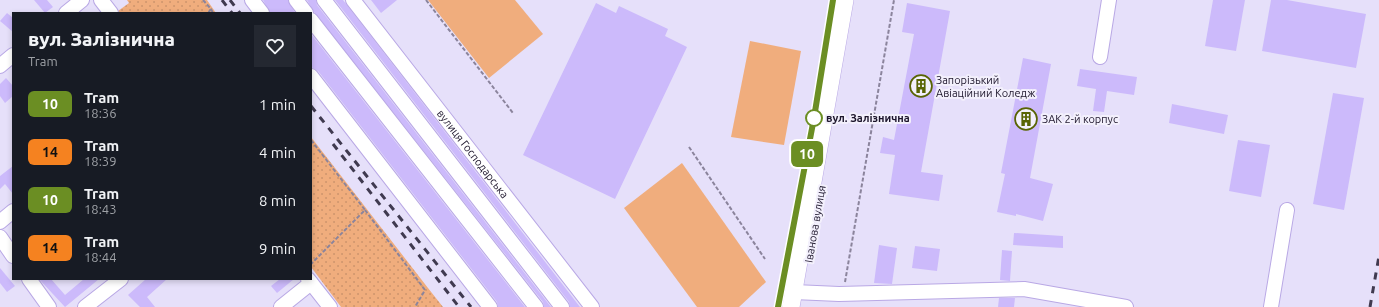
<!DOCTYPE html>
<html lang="en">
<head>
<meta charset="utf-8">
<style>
	body { margin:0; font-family:Ubuntu,sans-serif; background:#242831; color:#f1f3f6; height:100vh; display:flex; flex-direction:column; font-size:15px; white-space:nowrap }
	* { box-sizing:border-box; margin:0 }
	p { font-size:13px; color:#9ea1a6 }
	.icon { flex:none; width:22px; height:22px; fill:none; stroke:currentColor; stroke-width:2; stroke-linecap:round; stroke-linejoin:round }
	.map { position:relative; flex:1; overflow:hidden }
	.drawer { position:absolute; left:12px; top:12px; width:300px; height:268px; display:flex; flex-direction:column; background:#171b24; border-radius:0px; box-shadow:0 2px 6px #0003 }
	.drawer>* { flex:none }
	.badge { padding:0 8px; border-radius:6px; font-size:14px; line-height:26px }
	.map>.badge { position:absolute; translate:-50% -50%; box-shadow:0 0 0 2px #fff }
	.round { display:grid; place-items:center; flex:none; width:42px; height:42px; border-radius:0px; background:#242831 }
	.headline { display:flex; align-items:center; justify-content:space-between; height:68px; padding:0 16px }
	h1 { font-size:19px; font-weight:800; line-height:30px }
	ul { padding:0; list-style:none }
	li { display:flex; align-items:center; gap:12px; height:48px; padding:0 16px }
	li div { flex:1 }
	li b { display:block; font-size:15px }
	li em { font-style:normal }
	li .badge { min-width:44px; font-weight:700; text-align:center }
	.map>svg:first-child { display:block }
</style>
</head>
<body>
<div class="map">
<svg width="1379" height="307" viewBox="0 0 1379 307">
	<defs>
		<pattern id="grass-dots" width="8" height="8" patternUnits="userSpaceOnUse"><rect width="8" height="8" fill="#f0ad7d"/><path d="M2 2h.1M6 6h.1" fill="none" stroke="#cd946c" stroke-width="1.8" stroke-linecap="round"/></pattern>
	</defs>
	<rect width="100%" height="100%" fill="#e6e0fa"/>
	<g fill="url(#grass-dots)">
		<polygon points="127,0 207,0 216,13 120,13 118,11 129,3"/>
		<polygon points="311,137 428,288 443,307 341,307 311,267"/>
	</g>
	<g fill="#f0ad7d">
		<polygon points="428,0 515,0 543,34 489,78"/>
		<polygon points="750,41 801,51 784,145 731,137"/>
		<polygon points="682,163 766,282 739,307 697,307 624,208"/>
	</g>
	<g fill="#ccbafb">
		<polygon points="34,0 47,0 53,7 45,13"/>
		<polygon points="263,0 288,0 295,13 270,13"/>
		<polygon points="307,0 316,0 317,5 551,307 544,307 543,302 314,12"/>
		<polygon points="335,0 343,0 580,307 570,307 569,302"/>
		<polygon points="371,0 397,0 381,13"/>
		<polygon points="1213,0 1245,0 1236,51 1205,46"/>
		<polygon points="1271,0 1287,0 1366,14 1356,68 1262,51"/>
		<polygon points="596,3 616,13 619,6 668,29 665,36 687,47 615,199 523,155"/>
		<polygon points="907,3 950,11 921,172 943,175 939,201 889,194 895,155 880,153 883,137 894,140 914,34 902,32"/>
		<polygon points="7,13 13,18 13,32 0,21"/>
		<polygon points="311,34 525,307 498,307 497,302 318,71 311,67"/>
		<polygon points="1023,58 1051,64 1030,178 1053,184 1043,221 1016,214 1016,216 997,212 1005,174 1001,173"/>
		<polygon points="1080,69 1137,77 1134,95 1107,91 1104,112 1093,111 1096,89 1077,86"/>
		<polygon points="6,78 13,86 13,96 5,103 0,96 0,84"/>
		<polygon points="1333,93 1364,98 1344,210 1313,204"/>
		<polygon points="1172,104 1228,115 1224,134 1169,123"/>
		<polygon points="1238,140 1270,145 1261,197 1229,191"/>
		<polygon points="13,166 13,194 5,184 0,189 0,176"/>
		<polygon points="1014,233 1063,236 1063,248 1013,245"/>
		<polygon points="879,245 897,248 892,284 874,283"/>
		<polygon points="915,246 940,249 937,271 912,268"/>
		<polygon points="1002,250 1012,251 1010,281 1000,280"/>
		<polygon points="0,268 15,286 7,292 0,283"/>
		<polygon points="39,279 51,279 65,295 84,279 99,279 65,307"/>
		<polygon points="146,279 167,279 147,297 155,307 140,307 128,295"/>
		<polygon points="280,279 294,279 277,293 271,286"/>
		<polygon points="999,298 1015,298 1014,307 998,307"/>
	</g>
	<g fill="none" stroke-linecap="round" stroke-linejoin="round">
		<g stroke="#b9a8e5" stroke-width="16">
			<g id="minor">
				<polyline points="101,0 111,13"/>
				<polyline points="252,0 262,13"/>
				<polyline points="296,0 306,13"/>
				<polyline points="324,0 562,307"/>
				<path id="s1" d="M353,0l239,307"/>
				<polyline points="66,13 82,0"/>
				<polyline points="311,20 536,307"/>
				<polyline points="1100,57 1109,0"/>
				<polyline points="0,66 13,55"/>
				<polyline points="311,76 490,307"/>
				<polyline points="0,222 13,211"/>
				<polyline points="0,237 13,256"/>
				<polyline points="29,279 49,307"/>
				<polyline points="308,279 330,307"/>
				<polyline points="794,292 839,294 1024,289 1126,307"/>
				<polyline points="85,307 121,279"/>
				<polyline points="281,307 311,283"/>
				<polyline points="1271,307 1287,210"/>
			</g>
		</g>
		<g stroke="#b9a8e5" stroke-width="18">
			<polyline id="major" points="791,307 845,0"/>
		</g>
		<g stroke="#8b849c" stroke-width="2" stroke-dasharray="4 2" stroke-linecap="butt">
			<polyline points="203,0 211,9 208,13"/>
			<polyline points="426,0 513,113"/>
			<polyline points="211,9 213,13"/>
			<polyline points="311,140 365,210 311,264"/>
			<polyline points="689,147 765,259"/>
			<polyline points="365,210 425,290 415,307"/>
			<polyline points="845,282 894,0"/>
		</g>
		<use href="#minor" stroke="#fff" stroke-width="14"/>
		<use href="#major" stroke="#fff" stroke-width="17"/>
		<polyline stroke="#403a50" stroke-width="1" points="778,307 814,118 833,0"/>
		<g stroke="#403a50" stroke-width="3" stroke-dasharray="7 7" stroke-linecap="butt">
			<polyline points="222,0 232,13"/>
			<polyline points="230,0 240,13"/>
			<polyline points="311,106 471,307"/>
			<polyline points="333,144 459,307"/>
			<polyline points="1370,307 1379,256"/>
		</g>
	</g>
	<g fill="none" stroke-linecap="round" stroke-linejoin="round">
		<g stroke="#fff" stroke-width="9">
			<polyline id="line" points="778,307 814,118 833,0"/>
		</g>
		<use href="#line" stroke="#6b8e23" stroke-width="6"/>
	</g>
	<defs>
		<g id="building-ring" transform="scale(1.15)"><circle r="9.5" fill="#f3f0fc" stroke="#596404" stroke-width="1.5"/><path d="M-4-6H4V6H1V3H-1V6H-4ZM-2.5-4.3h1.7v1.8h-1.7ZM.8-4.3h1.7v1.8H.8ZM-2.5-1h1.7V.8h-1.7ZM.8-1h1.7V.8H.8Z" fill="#596404"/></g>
	</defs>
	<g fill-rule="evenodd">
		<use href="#building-ring" x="921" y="86"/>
		<use href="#building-ring" x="1026" y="119"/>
	</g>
	<circle fill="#fff" stroke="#6b8e23" stroke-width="2" cx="814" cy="118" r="8"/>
	<g text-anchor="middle" stroke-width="4" stroke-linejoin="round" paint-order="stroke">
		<g font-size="11" fill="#1c152b" stroke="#f3f0fc" text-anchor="start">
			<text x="936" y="84">Запорізький<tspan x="936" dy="13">Авіаційний Коледж</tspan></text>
			<text x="1042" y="123">ЗАК 2-й корпус</text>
		</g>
		<g font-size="11" font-weight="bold" fill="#1c152b" stroke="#f3f0fc" text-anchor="start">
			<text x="826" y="122">вул. Залізнична</text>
		</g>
		<g font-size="11" fill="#1c152b" stroke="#f3f0fc">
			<text dy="4" stroke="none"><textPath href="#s1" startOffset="195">вулиця Господарська</textPath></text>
			<text transform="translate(815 224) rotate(-80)" y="4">Іванова вулиця</text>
		</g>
	</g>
</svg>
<b class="badge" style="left:807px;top:154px;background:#6b8e23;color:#fff">10</b>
<section class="drawer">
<div class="headline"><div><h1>вул. Залізнична</h1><p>Tram</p></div><a class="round"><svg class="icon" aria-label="heart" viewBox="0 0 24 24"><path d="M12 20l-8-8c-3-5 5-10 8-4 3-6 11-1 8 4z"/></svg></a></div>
<ul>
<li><span class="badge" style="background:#6b8e23;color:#fff">10</span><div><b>Tram</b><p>18:36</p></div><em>1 min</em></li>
<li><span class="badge" style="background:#f58220;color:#111">14</span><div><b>Tram</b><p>18:39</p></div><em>4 min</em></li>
<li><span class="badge" style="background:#6b8e23;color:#fff">10</span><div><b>Tram</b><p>18:43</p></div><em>8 min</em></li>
<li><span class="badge" style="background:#f58220;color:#111">14</span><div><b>Tram</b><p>18:44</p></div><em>9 min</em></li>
</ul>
</section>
</div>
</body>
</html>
